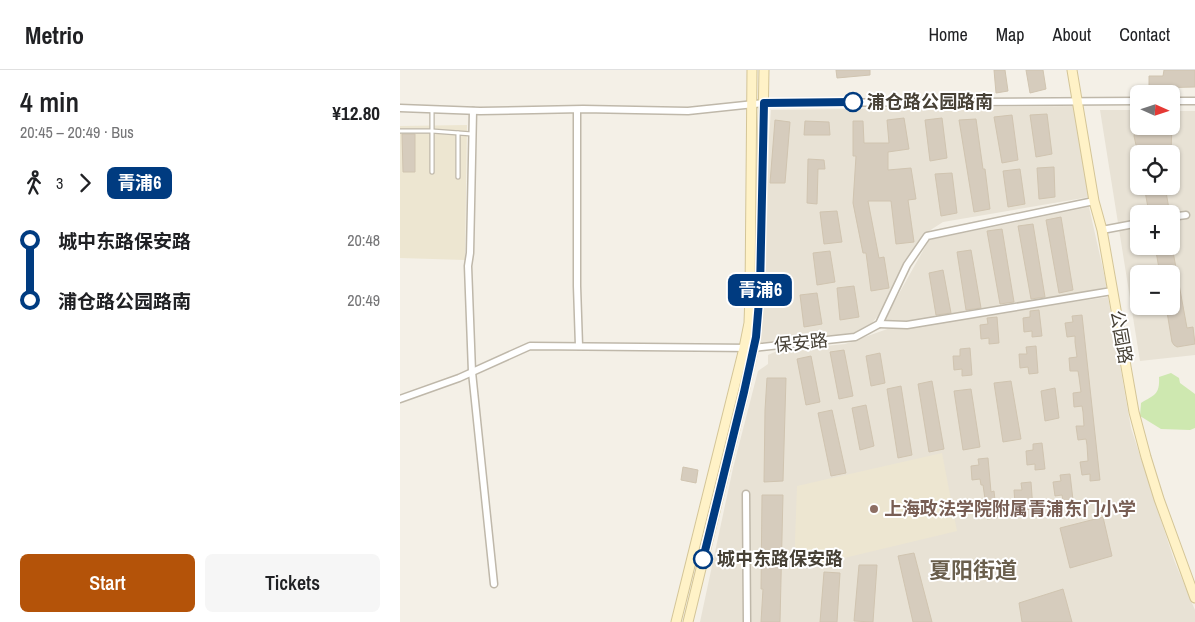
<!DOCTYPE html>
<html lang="en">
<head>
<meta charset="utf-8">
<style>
	body { margin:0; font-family:"Archivo Narrow","Noto Sans SC",sans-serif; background:#f6f6f6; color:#202124; height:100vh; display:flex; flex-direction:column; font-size:19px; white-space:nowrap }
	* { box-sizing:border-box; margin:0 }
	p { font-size:16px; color:#757577 }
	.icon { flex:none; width:28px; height:28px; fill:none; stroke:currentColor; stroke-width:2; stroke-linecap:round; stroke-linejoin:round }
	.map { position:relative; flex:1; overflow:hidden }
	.details { display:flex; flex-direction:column; background:#fff; width:400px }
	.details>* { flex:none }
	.badge { padding:0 10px; border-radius:8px; font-size:18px; line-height:32px }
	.needle { width:32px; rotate:93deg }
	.controls { position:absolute; left:730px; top:15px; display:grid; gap:10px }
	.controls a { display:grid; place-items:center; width:50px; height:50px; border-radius:8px; background:#fff; box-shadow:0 1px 4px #0004; font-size:25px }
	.map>.badge { position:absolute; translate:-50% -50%; box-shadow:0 0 0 2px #fff }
	.legs { display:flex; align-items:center; gap:8px; height:55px; padding:0 20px; font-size:16px }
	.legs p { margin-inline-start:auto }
	.summary { display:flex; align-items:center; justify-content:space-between; height:85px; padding:0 20px }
	h1 { font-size:28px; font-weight:600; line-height:38px }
	.primary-button { display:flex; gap:10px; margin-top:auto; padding:10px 20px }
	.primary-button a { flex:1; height:58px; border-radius:8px; background:#b45309; color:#fff; font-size:20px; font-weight:600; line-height:58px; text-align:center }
	.primary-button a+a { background:#f6f6f6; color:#202124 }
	ul { padding:0 20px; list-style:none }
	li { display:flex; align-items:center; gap:18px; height:60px; font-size:19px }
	li i { display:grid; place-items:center; width:8px; height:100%; margin:0 6px; background:currentColor }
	li i::after { content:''; width:12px; height:12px; margin:-6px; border:4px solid; border-radius:50%; background:#fff }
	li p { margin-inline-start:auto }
	li:first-child i { background:linear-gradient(#0000 50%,currentColor 0) }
	li:last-child i { background:linear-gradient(currentColor 50%,#0000 0) }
	header { display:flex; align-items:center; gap:30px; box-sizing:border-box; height:70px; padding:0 25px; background:#fff; border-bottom:1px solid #e0e0e0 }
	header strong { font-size:24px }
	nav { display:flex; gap:28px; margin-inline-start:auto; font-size:18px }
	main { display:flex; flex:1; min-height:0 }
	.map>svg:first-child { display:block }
</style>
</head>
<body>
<header>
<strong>Metrio</strong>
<nav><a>Home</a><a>Map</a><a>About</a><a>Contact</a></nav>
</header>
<main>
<section class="details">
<div class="summary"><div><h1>4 min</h1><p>20:45 – 20:49 · Bus</p></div><b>¥12.80</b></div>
<div class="legs"><svg class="icon" aria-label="walk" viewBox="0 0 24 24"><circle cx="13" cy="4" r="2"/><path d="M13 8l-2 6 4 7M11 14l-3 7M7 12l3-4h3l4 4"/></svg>3<svg class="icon" aria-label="forward" viewBox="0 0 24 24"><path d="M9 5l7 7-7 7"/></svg><b class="badge" style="background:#003b80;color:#fff">青浦6</b></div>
<ul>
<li><i style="color:#003b80"></i><b>城中东路保安路</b><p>20:48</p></li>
<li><i style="color:#003b80"></i><b>浦仓路公园路南</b><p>20:49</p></li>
</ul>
<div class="primary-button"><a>Start</a><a>Tickets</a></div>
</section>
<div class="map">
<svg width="795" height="552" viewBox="0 0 795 552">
	<rect width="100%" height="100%" fill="#f4f0e7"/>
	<g fill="#e8e2d5" fill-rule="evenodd">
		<polygon points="673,36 689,127 543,152 529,161 523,167 514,178 502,198 487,230 478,246 472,253 454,263 421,269 357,275 366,109 371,40"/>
		<path d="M700,40h39v16h32v-15h24v244l-55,6zM739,84h32v32h-32zM739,144h32v32h-32zM739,204h32v32h-32z"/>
		<polygon points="689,137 707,217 671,225 614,234 537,248 507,252 483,252 529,170"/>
		<polygon points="708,227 731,358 774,490 795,540 795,552 300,552 333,398 358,301 368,294 368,285 377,281 445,274 493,257 518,256 580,245"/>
	</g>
	<g fill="#ede6d1">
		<polygon points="67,55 65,190 0,188 0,56"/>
		<polygon points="542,383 557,461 394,500 397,416"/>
	</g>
	<path fill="#cee8b0" d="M771,303l8,5 1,5 15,11v34l-5,2 -29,-1 -21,-13 1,-13c13,-8 19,-8 18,-26z"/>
	<g fill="#d6ccbd" stroke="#d0c4b0">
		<polygon points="436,0 470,0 470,5 437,8"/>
		<polygon points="594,0 605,0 608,21 596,23"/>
		<polygon points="626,0 643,0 646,19 630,23"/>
		<polygon points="764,0 795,0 795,17 749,18 749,6 763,6"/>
		<polygon points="647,44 652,84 636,87 630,45"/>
		<polygon points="612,45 618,90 602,93 594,47"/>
		<polygon points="504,48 509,79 488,82 488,100 511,98 516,129 508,130 514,172 496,174 491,131 468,131 479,188 484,187 489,218 471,221 466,183 463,183 453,133 456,86 453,86 453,51 463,51 464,73 489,73 487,50"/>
		<polygon points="542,48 547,88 530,91 525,50"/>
		<polygon points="576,49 583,99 585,99 590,139 574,142 559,50"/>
		<polygon points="375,50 390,52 385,113 370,113"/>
		<polygon points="405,51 429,52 430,65 404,65"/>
		<polygon points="736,56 772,56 771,81 770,82 769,84 738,84 734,66"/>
		<polygon points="2,64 15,64 15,102 3,102"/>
		<polygon points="408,89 424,90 425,99 418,99 417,134 407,133"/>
		<polygon points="654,97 655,127 639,129 637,98"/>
		<polygon points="620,99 625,134 608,137 603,101"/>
		<polygon points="552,103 557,143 541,146 535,104"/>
		<polygon points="744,116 765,116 769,139 749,143"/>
		<polygon points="437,141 442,172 424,174 420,142"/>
		<polygon points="661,147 673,220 659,223 646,150"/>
		<polygon points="633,154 645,227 631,229 618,156"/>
		<polygon points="602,159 614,232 600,234 587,161"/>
		<polygon points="755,176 772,176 787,258 793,257 795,274 777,277 774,275 772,272 766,236 771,236 771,204 760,204"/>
		<polygon points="571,180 581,238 566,240 557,182"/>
		<polygon points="430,181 435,212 417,215 413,183"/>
		<polygon points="543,200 551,243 536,245 529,203"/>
		<polygon points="454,216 459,247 440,250 437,218"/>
		<polygon points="417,223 422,254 404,257 400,225"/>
		<polygon points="639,240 642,266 632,267 632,261 624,262 623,248 630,247 630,241"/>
		<polygon points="682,245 700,410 690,411 690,404 682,405 680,392 688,391 687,375 686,369 678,370 676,356 684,356 683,342 682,336 674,337 673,323 681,322 679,307 678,301 670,301 669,288 677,287 675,272 675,266 667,267 665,253 673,252 672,246"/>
		<polygon points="597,247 599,273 589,274 589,268 581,269 580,255 588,254 587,248"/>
		<polygon points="636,276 638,303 629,304 628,297 620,298 619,284 627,284 626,277"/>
		<polygon points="570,278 572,305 562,306 562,299 554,300 553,286 560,286 560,279"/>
		<polygon points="444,280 453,326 439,329 430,282"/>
		<polygon points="480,283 485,313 471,316 466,286"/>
		<polygon points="411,286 420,332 406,335 397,289"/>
		<polygon points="367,308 386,308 383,411 364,412 365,340"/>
		<polygon points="532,311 544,379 529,382 518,314"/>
		<polygon points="611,311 621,369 603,372 594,313"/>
		<polygon points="501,316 512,385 498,388 487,319"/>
		<polygon points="655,318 659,348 645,351 641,321"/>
		<polygon points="571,319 580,377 563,380 554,321"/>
		<polygon points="466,335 474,376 460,380 452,338"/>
		<polygon points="432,340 446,403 431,406 418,343"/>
		<polygon points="642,373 645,399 635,400 635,394 627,395 626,381 633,380 633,374"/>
		<polygon points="588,388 591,422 594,421 597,448 587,449 586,442 578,443 577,430 585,429 583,415 581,415 580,409 572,410 571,396 579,395 578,389"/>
		<polygon points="283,397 298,400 296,413 281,410"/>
		<polygon points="670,404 673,430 663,431 662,425 655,426 653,412 661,411 660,405"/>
		<polygon points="631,412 633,439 624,440 623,433 615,434 614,420 622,420 621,413"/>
		<polygon points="362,425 383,425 380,552 361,552 363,519 361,519"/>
		<polygon points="703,447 712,486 670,498 660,458"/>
		<polygon points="514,483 532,552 513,552 498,486"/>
		<polygon points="459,495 477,495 473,552 454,551"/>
		<polygon points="424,502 440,503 437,552 420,552"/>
		<polygon points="663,519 672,552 622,552 619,533"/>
	</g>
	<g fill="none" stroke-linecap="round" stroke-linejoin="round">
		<g stroke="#bfb8aa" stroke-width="5.5">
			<g id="lane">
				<polyline points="0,61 32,61 72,64"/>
				<polyline points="32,102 32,40"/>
				<polyline points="58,107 58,63"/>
			</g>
		</g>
		<g stroke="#bfb8aa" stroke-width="9">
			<g id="street">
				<polyline points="771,31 795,31"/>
				<polyline points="0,38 80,41 183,39 288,41 364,33 739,31"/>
				<polyline points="177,40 177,216 179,276"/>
				<polyline points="73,41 70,183 68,196 72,302 94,514"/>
				<polyline points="771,147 786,145"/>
				<polyline points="702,160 739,153"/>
				<polyline points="479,254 507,255 712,221"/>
				<polyline points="0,329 59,308 130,276 353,278 455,267 479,254 507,195 527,166 694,131"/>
				<polyline points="346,424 347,552"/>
			</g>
		</g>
		<g stroke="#d4c597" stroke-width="11">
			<g id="secondary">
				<polyline points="672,0 694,131 702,160 734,342 746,387 759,429 795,528"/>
				<polyline points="276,552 344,278 349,253 350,224 352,0"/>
				<polyline points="288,552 344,322 356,267 360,219 364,0"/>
			</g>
		</g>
		<use href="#lane" stroke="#fff" stroke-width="3"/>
		<use href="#street" stroke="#fff" stroke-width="6"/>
		<use href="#secondary" stroke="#fff2c7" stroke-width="9"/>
	</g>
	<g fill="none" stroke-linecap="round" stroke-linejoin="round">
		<g stroke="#fff" stroke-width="11">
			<polyline id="line-1" points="303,489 344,322 356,267 360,219 364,33 453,32"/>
		</g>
		<use href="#line-1" stroke="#003b80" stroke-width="8"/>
	</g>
	<g fill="#fff" stroke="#003b80" stroke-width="2.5">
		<circle cx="453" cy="32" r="9"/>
		<circle cx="303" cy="489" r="9"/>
	</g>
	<circle fill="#8d6e63" stroke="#fff" stroke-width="2" cx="474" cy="439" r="5"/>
	<g text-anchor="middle" stroke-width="4" stroke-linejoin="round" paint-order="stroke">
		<g font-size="18" font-weight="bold" fill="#474136" stroke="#fff" text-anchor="start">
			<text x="467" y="38">浦仓路公园路南</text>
			<text x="317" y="495">城中东路保安路</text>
		</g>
		<g font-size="18" fill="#474136" stroke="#fff">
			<text transform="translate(721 267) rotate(80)" y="6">公园路</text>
			<text transform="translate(401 273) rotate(-6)" y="6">保安路</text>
		</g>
		<g font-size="18" font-weight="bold" fill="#785e54" stroke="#fff" text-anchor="start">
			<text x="484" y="445">上海政法学院附属青浦东门小学</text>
		</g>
		<g font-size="22" font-weight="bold" fill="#6a5f4d" stroke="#fff">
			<text x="573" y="508">夏阳街道</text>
		</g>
	</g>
</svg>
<div class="controls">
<a><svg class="needle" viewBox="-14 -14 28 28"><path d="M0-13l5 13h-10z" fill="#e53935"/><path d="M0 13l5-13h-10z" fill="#757577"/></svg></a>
<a><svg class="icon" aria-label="locate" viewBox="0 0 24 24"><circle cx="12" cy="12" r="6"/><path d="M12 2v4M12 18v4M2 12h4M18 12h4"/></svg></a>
<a>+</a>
<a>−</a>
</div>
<b class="badge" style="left:360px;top:220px;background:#003b80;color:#fff">青浦6</b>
</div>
</main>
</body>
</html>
